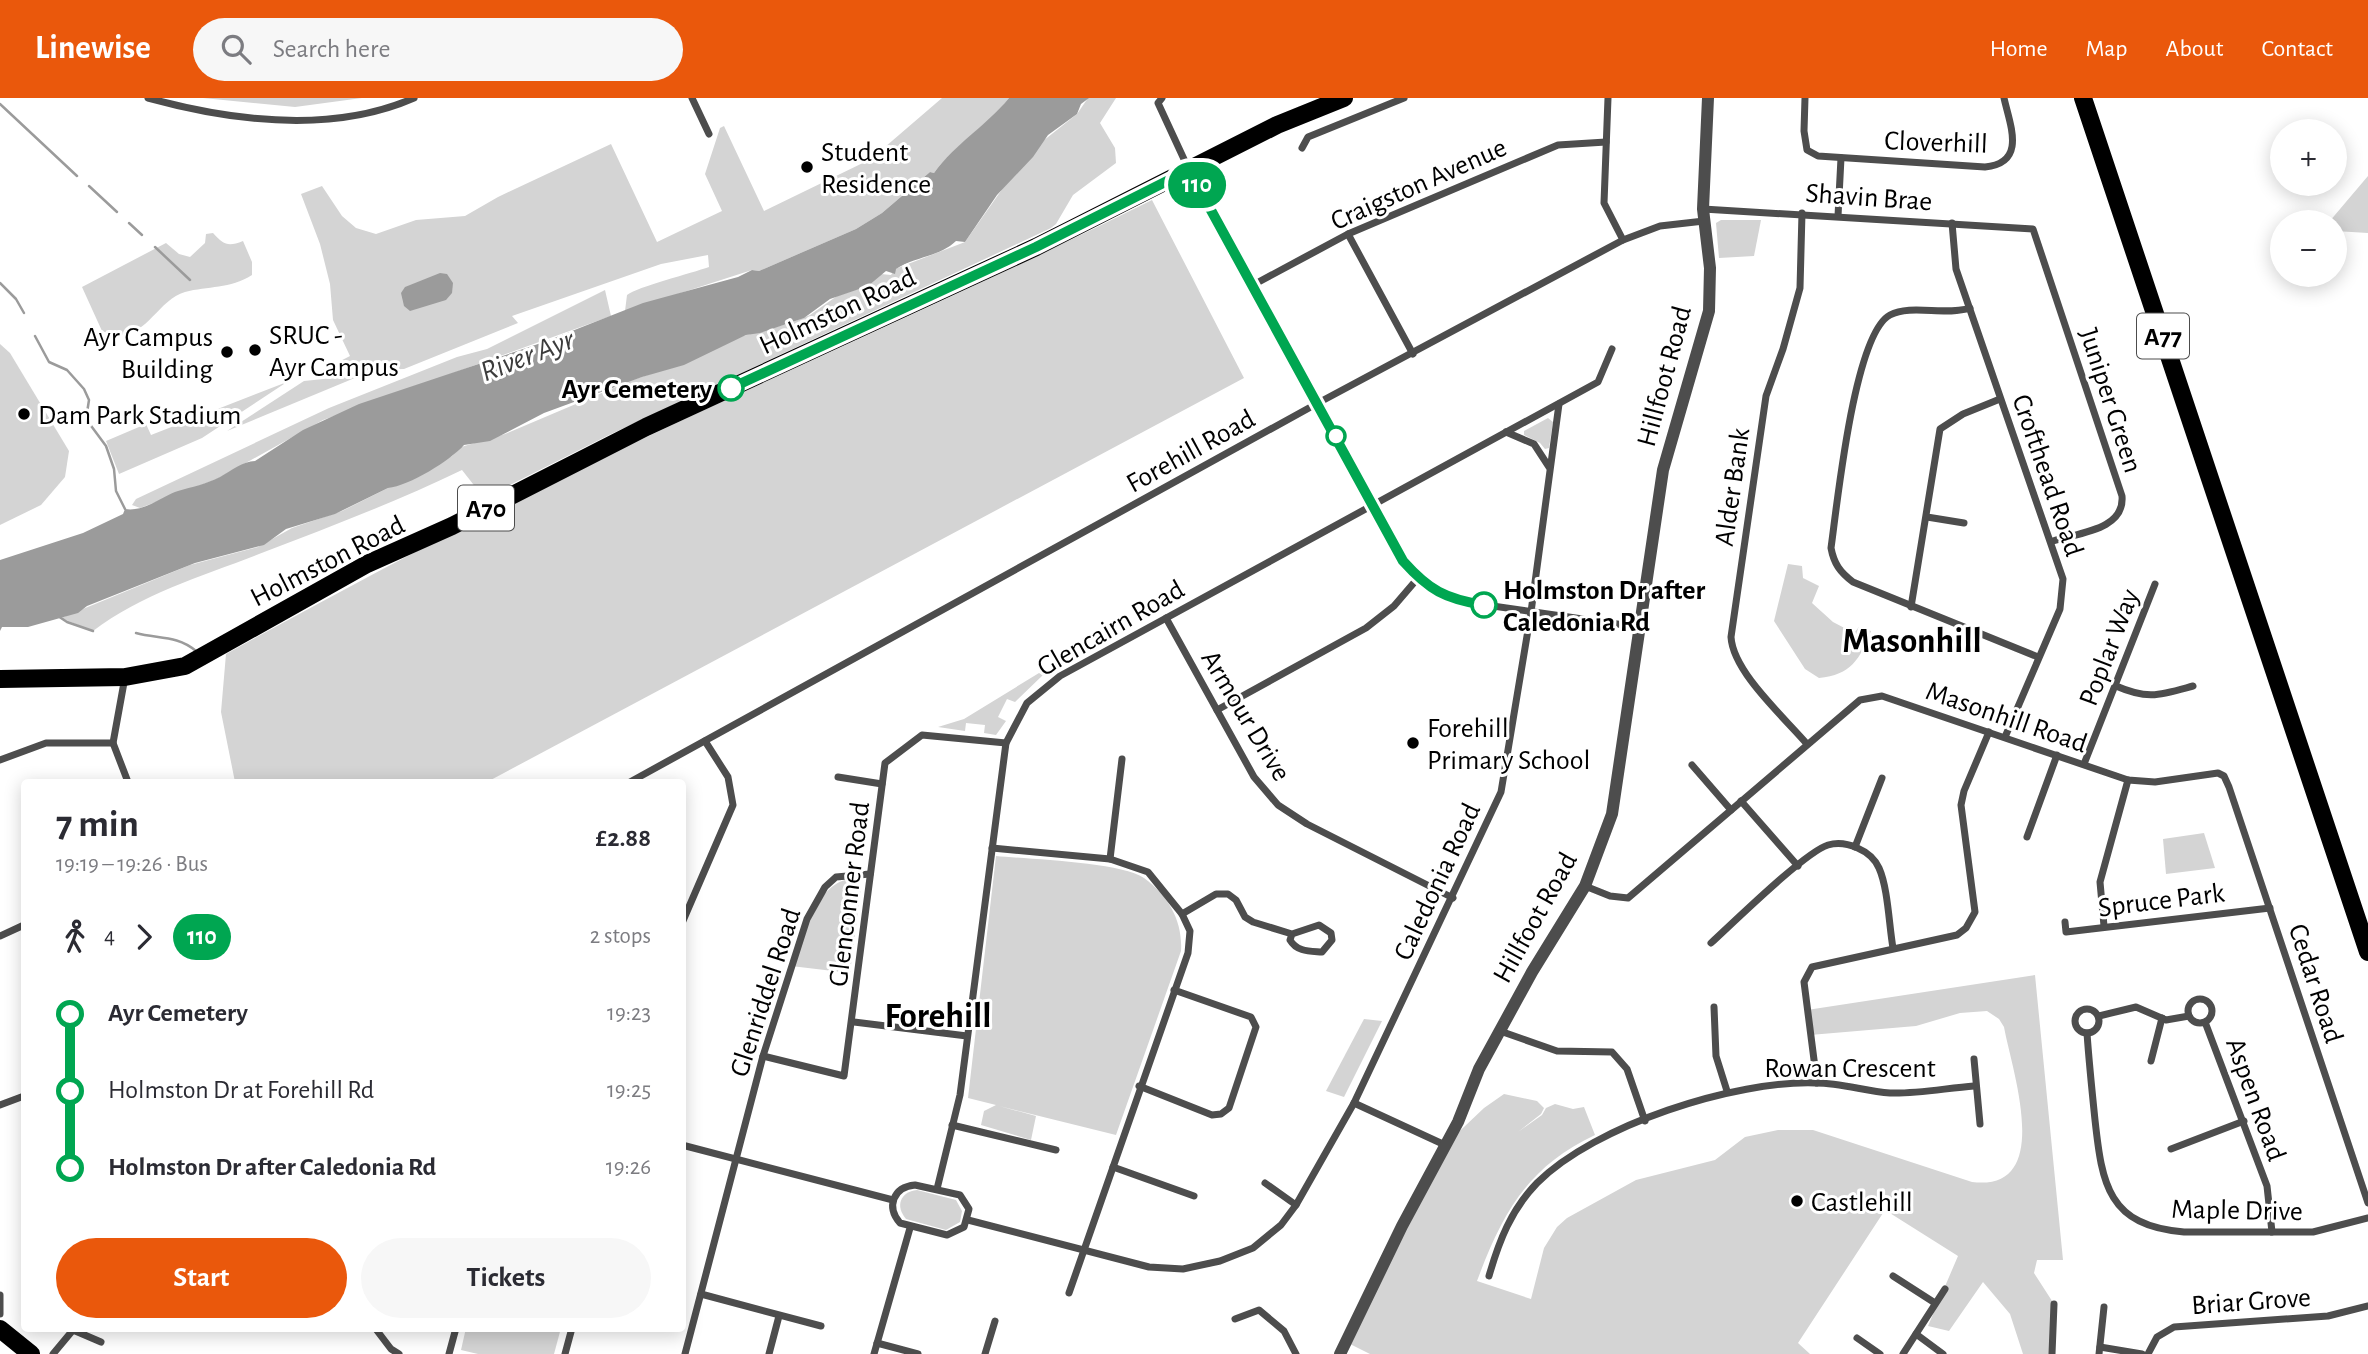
<!DOCTYPE html>
<html lang="en">
<head>
<meta charset="utf-8">
<style>
	body { margin:0; font-family:"Alegreya Sans",sans-serif; background:#f7f7f7; color:#2b2b33; height:100vh; display:flex; flex-direction:column; font-size:26px; white-space:nowrap }
	* { box-sizing:border-box; margin:0 }
	p { font-size:23px; color:#7c7c81 }
	.icon { flex:none; width:38px; height:38px; fill:none; stroke:currentColor; stroke-width:2; stroke-linecap:round; stroke-linejoin:round }
	.map { position:relative; flex:1; overflow:hidden }
	.side { position:absolute; left:21px; top:681px; width:665px; height:553px; display:flex; flex-direction:column; background:#fff; border-radius:7px; box-shadow:0 4px 18px #0003 }
	.side>* { flex:none }
	.badge { padding:0 14px; border-radius:23px; font-size:24px; line-height:46px }
	.fabs { position:absolute; left:2270px; top:21px; display:grid; gap:14px }
	.fabs a { display:grid; place-items:center; width:77px; height:77px; border-radius:50%; background:#fff; box-shadow:0 4px 18px #0003; font-size:35px }
	.map>.badge { position:absolute; translate:-50% -50%; box-shadow:0 0 0 4px #fff }
	.legs { display:flex; align-items:center; gap:10px; height:77px; padding:0 35px; font-size:23px }
	.legs p { margin-inline-start:auto }
	.headline { display:flex; align-items:center; justify-content:space-between; height:119px; padding:0 35px }
	h1 { font-size:38px; font-weight:700; line-height:52px }
	.button { display:flex; gap:14px; margin-top:auto; padding:14px 35px }
	.button a { flex:1; height:80px; border-radius:42px; background:#ea580c; color:#fff; font-size:28px; font-weight:700; line-height:80px; text-align:center }
	.button a+a { background:#f7f7f7; color:#2b2b33 }
	ul { padding:0 35px; list-style:none }
	li { display:flex; align-items:center; gap:24px; height:77px; font-size:26px }
	li i { display:grid; place-items:center; width:10px; height:100%; margin:0 9px; background:currentColor }
	li i::after { content:''; width:18px; height:18px; margin:-9px; border:5px solid; border-radius:50%; background:#fff }
	li p { margin-inline-start:auto }
	li:first-child i { background:linear-gradient(#0000 50%,currentColor 0) }
	li:last-child i { background:linear-gradient(currentColor 50%,#0000 0) }
	header { display:flex; align-items:center; gap:42px; box-sizing:border-box; height:98px; padding:0 35px; background:#ea580c; color:#fff }
	header strong { font-size:33px }
	nav { display:flex; gap:38px; margin-inline-start:auto; font-size:24px }
	.search { width:490px; height:63px; background:#f7f7f7; display:flex; align-items:center; gap:18px; box-sizing:border-box; padding:0 24px; border-radius:38px; color:#7c7c81; font-size:26px }
	.map>svg:first-child { display:block }
</style>
</head>
<body>
<header>
<strong>Linewise</strong>
<div class="search"><svg class="icon" aria-label="search" viewBox="0 0 24 24"><circle cx="10" cy="10" r="6"/><path d="M15 15l6 6"/></svg>Search here</div>
<nav><a>Home</a><a>Map</a><a>About</a><a>Contact</a></nav>
</header>
<div class="map">
<svg width="2368" height="1256" viewBox="0 0 2368 1256">
	<rect width="100%" height="100%" fill="#fff"/>
	<g fill="#d4d4d4">
		<polygon points="203,0 362,0 295,9"/>
		<path d="M942,0h67c-22,29 -53,45 -75,75l-4,-1 -48,41 -26,16 -97,42 -7,-1 -127,41 2,-16c10,-8 65,-22 82,-28l-1,-12 -47,9 -149,52 6,7 -114,46 -85,3 31,-16 -17,-36 -3,-36 -10,-40 -19,-50 21,-8 20,30 14,12 20,6 40,-14 49,-4 33,-19 113,-53 46,98 65,-31 -17,-37 15,-46 4,-2 40,85 107,-52z"/>
		<path d="M1088,0h28l-16,25 15,25 1,15 -43,32 -17,29 -5,4 -442,207 -125,63 -22,-28c-66,32 -135,58 -203,84 -56,22 -118,40 -166,77l-32,-13 129,-53 68,-18 34,-19 50,-17 110,-55 9,-9 44,-13 125,-53 58,-20 55,-25 47,-13 20,-8 27,-19 30,-10 14,-12 10,1 4,-6 70,-27 38,-54 40,-47 34,-27z"/>
		<polygon points="2368,78 2368,135 2335,133 2334,124 2329,124"/>
		<path d="M1152,102l92,178 -757,404h-252l-14,-70 5,-58c116,-64 232,-126 351,-184 191,-92 385,-175 575,-270z"/>
		<polygon points="1721,122 1761,122 1754,158 1719,160 1716,125"/>
		<path d="M213,135c11,12 15,14 30,8l9,21v13c-22,14 -44,11 -67,17 -31,9 -41,57 -83,39l-20,-44 84,-44 13,11 11,3 15,-14 1,-9z"/>
		<polygon points="605,192 611,218 323,322 217,381 140,410 132,407 136,401 329,310 457,259 487,251"/>
		<polygon points="0,246 10,255 69,353 65,379 41,407 0,427"/>
		<polygon points="362,277 227,333 304,283"/>
		<polygon points="287,284 202,340 119,376 106,343 146,326 151,337"/>
		<polygon points="1548,320 1553,324 1549,350 1545,351 1540,345 1524,337 1524,333"/>
		<path d="M1788,466l14,2 1,12 16,8 -7,17 21,19 21,11 5,-6 12,4c-11,28 -20,44 -52,47l-14,-9 -31,-48z"/>
		<polygon points="1039,575 1043,577 1015,604 1007,601 998,619 1006,623 996,637 984,635 985,627 966,625 965,633 938,629 964,621"/>
		<polygon points="2204,735 2215,770 2166,776 2163,741"/>
		<path d="M996,758c32,3 124,6 148,22 25,18 39,44 37,73l-65,184 -117,-29 37,10 -5,24 -50,-15 3,-14 12,-6 -28,-7z"/>
		<path d="M849,781l12,8 -11,86 -59,-7c12,-28 24,-81 58,-87z"/>
		<path d="M2035,877l28,285h-26l-3,13 20,31 -2,50h-29l-13,-40 -27,-32 -34,49 -21,-5 30,-70 -73,-46 -87,133 12,11h-440l-24,-12 99,-197 39,-37 20,-14 33,7 7,7 -3,6 -23,18 24,-17 4,-7 9,-4 18,5 11,-2 11,28c-68,32 -93,79 -118,146l54,18 13,-51 13,-21 10,-9 69,-38 79,-20 30,-23 33,-7h35l159,52c83,10 40,-111 32,-155l-5,-8 -12,-8 -27,2 -44,13 -106,9 -3,-25z"/>
		<polygon points="1364,921 1382,923 1344,999 1326,993"/>
		<path d="M917,1092l39,10 6,11 -2,11 -14,8 -40,-11c-11,-13 -6,-27 11,-29z"/>
		<polygon points="466,1230 561,1230 554,1256 478,1256 461,1252"/>
	</g>
	<g fill="#9b9b9b">
		<path d="M1009,0h80l-8,6 -4,10 -29,21 -15,22 -36,38 -32,47 -9,-1c-15,15 -42,16 -60,28l-1,5 -9,-3 -18,15 -38,13 -26,19 -44,15 -14,2 -62,30 -42,12 -98,36 -54,28 -26,4c-13,15 -55,41 -76,43l-53,26 -49,15 -22,16 -69,18 -108,43 -9,7 -50,14h-26l-2,4v-71l83,-27 40,-19 2,-5c20,3 35,-12 53,-18 14,-4 28,-7 42,-14 11,-6 23,-16 35,-16l48,-31 56,-26 185,-62 99,-39 95,-26 14,-7 7,1 97,-42 26,-16 48,-41 4,1c22,-30 52,-47 75,-75z"/>
		<polygon points="440,175 447,176 453,185 452,195 446,202 410,213 404,208 401,195 405,189"/>
	</g>
	<g fill="none" stroke-linecap="round" stroke-linejoin="round">
		<g stroke="#9b9b9b" stroke-width="2.5">
			<polyline points="0,6 77,78"/>
			<polyline points="89,88 117,114"/>
			<polyline points="129,125 142,137"/>
			<polyline points="155,149 190,182"/>
			<polyline points="0,185 16,201 24,215"/>
			<polyline points="35,238 49,264 67,272 84,291 89,302 86,321 106,348 114,371 116,393 125,411"/>
			<polyline points="58,518 67,524 93,533"/>
			<path d="M136,535c22,6 41,2 60,18"/>
		</g>
		<g stroke="#4d4d4d" stroke-width="7">
			<path d="M148,0c84,23 184,36 266,0"/>
			<polyline points="692,0 709,36"/>
			<path d="M1162,0l-4,5 31,67 214,390c17,20 32,31 55,41l180,26"/>
			<polyline points="1608,0 1604,105 1623,142"/>
			<path d="M1805,0l-1,33 3,19 11,6 167,11c42,-4 25,-42 19,-69"/>
			<polyline points="1302,50 1308,39 1404,0"/>
			<path d="M1703,111l330,20 89,267c3,34 -44,37 -69,45"/>
			<path d="M1802,115l-2,75 -17,61 -17,47 -35,241c2,35 53,80 76,107"/>
			<polyline points="1838,118 1841,60"/>
			<polyline points="1952,125 1956,171 2063,481 2060,511 2005,639"/>
			<polyline points="1348,136 1413,256"/>
			<polyline points="1253,187 1348,136 1558,47 1606,44"/>
			<path d="M1970,210c-25,8 -59,-4 -80,7 -36,19 -53,191 -59,233 3,16 9,24 22,34l185,75"/>
			<polyline points="1506,334 1534,346 1549,369"/>
			<polyline points="1927,419 1964,425"/>
			<polyline points="1911,509 1940,331 1963,316 2000,301"/>
			<polyline points="1166,520 1254,679 1278,707 1307,726 1453,800"/>
			<path d="M2116,588c32,14 44,9 77,0"/>
			<polyline points="1217,612 1366,530 1394,508 1418,480"/>
			<polyline points="113,645 128,684"/>
			<polyline points="0,662 46,645 113,645 125,579"/>
			<polyline points="2084,666 2155,486"/>
			<polyline points="1692,667 1731,712"/>
			<polyline points="838,679 882,686"/>
			<polyline points="630,684 1318,305 1623,142 1660,128 1704,123"/>
			<polyline points="1741,703 1798,768"/>
			<polyline points="2027,739 2057,657"/>
			<polyline points="1855,749 1882,680"/>
			<polyline points="992,750 1110,761 1148,774 1182,816 1190,833 1188,855 1069,1195"/>
			<polyline points="1110,761 1122,661"/>
			<polyline points="1585,788 1610,798 1628,800 1860,602 1882,598 2128,682 2155,684 2218,675 2224,678 2229,689 2368,1105"/>
			<path d="M1182,816l34,-20h12l8,6 9,17 8,5 39,12 27,-9 12,8 1,7 -10,12c-12,-1 -25,0 -32,-12l2,-6"/>
			<polyline points="2065,824 2066,834 2270,810"/>
			<polyline points="682,825 733,707 728,679 705,643"/>
			<polyline points="2104,828 2100,784 2128,682"/>
			<polyline points="0,838 24,827"/>
			<path d="M1711,845c22,-20 94,-91 117,-98 18,-5 43,5 51,23 9,20 10,57 14,80"/>
			<circle cx="2200" cy="913" r="12"/>
			<polyline points="1714,909 1716,958 1727,993"/>
			<circle cx="2087" cy="923" r="12"/>
			<polyline points="2099,918 2136,909 2166,922 2189,918"/>
			<polyline points="854,924 967,938"/>
			<polyline points="2205,924 2267,1088 2272,1134"/>
			<polyline points="1500,933 1557,953 1612,954 1627,971 1645,1023"/>
			<path d="M2087,935c2,29 5,58 8,87 7,64 13,106 89,112h129l55,-14"/>
			<polyline points="763,958 844,978 885,665 922,637 1006,645"/>
			<polyline points="1974,961 1980,1026"/>
			<polyline points="2151,963 2162,920"/>
			<polyline points="1817,985 1804,884 1812,869 1957,837 1966,830 1975,814 1961,707 1964,693 1989,634"/>
			<polyline points="1139,988 1212,1017 1221,1016 1229,1010 1256,929 1251,919 1174,892"/>
			<polyline points="1354,1005 1445,1047"/>
			<polyline points="0,1007 24,998"/>
			<polyline points="952,1027 1056,1052"/>
			<polyline points="682,1047 893,1102"/>
			<polyline points="2171,1051 2244,1023"/>
			<polyline points="1113,1069 1194,1098"/>
			<polyline points="1265,1085 1296,1107"/>
			<path d="M915,1087l45,10 9,14 -5,18 -17,8 -47,-12c-14,-16 -7,-36 15,-38z"/>
			<polyline points="937,1091 960,997 1006,645 1027,605 1060,578 1598,284 1612,251"/>
			<polyline points="968,1122 1149,1169 1183,1171 1220,1163 1253,1150 1281,1127 1296,1107 1354,1005 1501,694 1531,514 1559,306"/>
			<path d="M1489,1178c10,-35 22,-66 48,-93 58,-58 198,-103 279,-100 25,0 49,8 74,10 27,1 57,-5 84,-7"/>
			<polyline points="1893,1178 1935,1205"/>
			<polyline points="701,1196 821,1228"/>
			<polyline points="0,1197 0,1216"/>
			<polyline points="1235,1221 1259,1212 1284,1233 1296,1256"/>
			<polyline points="375,1230 391,1251 399,1256"/>
			<polyline points="1916,1236 1943,1256"/>
			<polyline points="1857,1240 1880,1256"/>
			<polyline points="877,1245 918,1256"/>
			<polyline points="2100,1249 2142,1256"/>
			<polyline points="53,1256 73,1232 101,1244"/>
			<polyline points="449,1256 456,1230"/>
			<polyline points="565,1256 572,1230"/>
			<polyline points="685,1256 763,958 807,821 825,789 836,779 870,776"/>
			<polyline points="769,1256 779,1218"/>
			<polyline points="874,1256 910,1130"/>
			<polyline points="985,1256 995,1223"/>
			<polyline points="1903,1256 1945,1191"/>
			<polyline points="2052,1256 2054,1206"/>
			<polyline points="2099,1256 2104,1209"/>
			<polyline points="2148,1256 2157,1239 2174,1229 2328,1218 2368,1208"/>
		</g>
		<polyline stroke="#4d4d4d" stroke-width="12" points="1340,1256 1402,1128 1458,1024 1479,971 1532,874 1585,788 1612,716 1663,372 1709,213 1710,170 1703,111 1708,0"/>
		<g stroke="#000" stroke-width="18">
			<polyline points="0,581 125,579 185,568 367,466 452,428 646,329 1036,149 1277,27 1344,0"/>
			<polyline points="0,1231 31,1256"/>
		</g>
		<polyline stroke="#000" stroke-width="18" points="2083,0 2368,854"/>
	</g>
	<g fill="none" stroke-linecap="round" stroke-linejoin="round">
		<g stroke="#fff" stroke-width="16">
			<path id="line-1" d="M731,290l305,-141 153,-77 214,391c26,29 42,38 81,44"/>
		</g>
		<use href="#line-1" stroke="#00a651" stroke-width="10"/>
	</g>
	<g fill="#000" stroke="#fff" stroke-width="2.5">
		<circle cx="807" cy="69" r="7"/>
		<circle cx="255" cy="252" r="7"/>
		<circle cx="227" cy="254" r="7"/>
		<circle cx="24" cy="316" r="7"/>
		<circle cx="1413" cy="645" r="7"/>
		<circle cx="1797" cy="1103" r="7"/>
	</g>
	<g fill="#fff" stroke="#00a651" stroke-width="3.5">
		<circle cx="731" cy="290" r="12"/>
		<circle cx="1336" cy="338" r="9"/>
		<circle cx="1484" cy="507" r="12"/>
	</g>
	<g text-anchor="middle" stroke-width="6" stroke-linejoin="round" paint-order="stroke">
		<g fill="#fff" stroke="#4c4c4c" stroke-width="2">
			<rect x="2137" y="215.5" width="52" height="45" rx="5"/>
			<rect x="458" y="387.5" width="56" height="45" rx="5"/>
		</g>
		<g font-size="26" font-weight="bold" fill="#000">
			<text x="2163" y="247">A77</text>
			<text x="486" y="419">A70</text>
		</g>
		<g font-size="28" fill="#000" stroke="#fff">
			<text transform="translate(1936 43) rotate(2)" y="10">Cloverhill</text>
			<text transform="translate(1418 85) rotate(-24)" y="10">Craigston Avenue</text>
			<text transform="translate(1869 98) rotate(4)" y="10">Shavin Brae</text>
			<text transform="translate(837 212) rotate(-25)" y="10">Holmston Road</text>
			<text transform="translate(1663 278) rotate(-75)" y="10">Hillfoot Road</text>
			<text transform="translate(2112 302) rotate(72)" y="10">Juniper Green</text>
			<text transform="translate(1190 352) rotate(-29)" y="10">Forehill Road</text>
			<text transform="translate(2049 377) rotate(71)" y="10">Crofthead Road</text>
			<text transform="translate(1731 389) rotate(-82)" y="10">Alder Bank</text>
			<text transform="translate(327 462) rotate(-27)" y="10">Holmston Road</text>
			<text transform="translate(1110 529) rotate(-30)" y="10">Glencairn Road</text>
			<text transform="translate(2108 549) rotate(-69)" y="10">Poplar Way</text>
			<text transform="translate(1247 617) rotate(59)" y="10">Armour Drive</text>
			<text transform="translate(2007 618) rotate(19)" y="10">Masonhill Road</text>
			<text transform="translate(1436 783) rotate(-65)" y="10">Caledonia Road</text>
			<text transform="translate(848 796) rotate(-83)" y="10">Glenconner Road</text>
			<text transform="translate(2161 801) rotate(-7)" y="10">Spruce Park</text>
			<text transform="translate(1534 819) rotate(-61)" y="10">Hillfoot Road</text>
			<text transform="translate(2317 885) rotate(72)" y="10">Cedar Road</text>
			<text transform="translate(764 894) rotate(-72)" y="10">Glenriddel Road</text>
			<text x="1850" y="979">Rowan Crescent</text>
			<text transform="translate(2257 1001) rotate(70)" y="10">Aspen Road</text>
			<text transform="translate(2237 1111) rotate(1)" y="10">Maple Drive</text>
			<text transform="translate(2251 1202) rotate(-4)" y="10">Briar Grove</text>
		</g>
		<g font-size="28" fill="#000" stroke="#fff" text-anchor="start">
			<text x="821" y="63">Student<tspan x="821" dy="32">Residence</tspan></text>
			<text x="269" y="246">SRUC -<tspan x="269" dy="32">Ayr Campus</tspan></text>
			<text x="213" y="248" text-anchor="end">Ayr Campus<tspan x="213" dy="32">Building</tspan></text>
			<text x="38" y="326">Dam Park Stadium</text>
			<text x="1427" y="639">Forehill<tspan x="1427" dy="32">Primary School</tspan></text>
			<text x="1811" y="1113">Castlehill</text>
		</g>
		<g font-size="28" font-weight="bold" fill="#000" stroke="#fff" text-anchor="end">
			<text x="712" y="300">Ayr Cemetery</text>
			<text x="1503" y="501" text-anchor="start">Holmston Dr after<tspan x="1503" dy="32">Caledonia Rd</tspan></text>
		</g>
		<g font-size="30" font-style="italic" fill="#3c3c3c" stroke="#fff">
			<text transform="translate(527 257) rotate(-21)" y="10">River Ayr</text>
		</g>
		<g font-size="35" font-weight="bold" fill="#000" stroke="#fff">
			<text x="1912" y="554">Masonhill</text>
			<text x="938" y="929">Forehill</text>
		</g>
	</g>
</svg>
<div class="fabs">
<a>+</a>
<a>−</a>
</div>
<b class="badge" style="left:1197px;top:87px;background:#00a651;color:#fff">110</b>
<section class="side">
<div class="headline"><div><h1>7 min</h1><p>19:19 – 19:26 · Bus</p></div><b>£2.88</b></div>
<div class="legs"><svg class="icon" aria-label="walk" viewBox="0 0 24 24"><circle cx="13" cy="4" r="2"/><path d="M13 8l-2 6 4 7M11 14l-3 7M7 12l3-4h3l4 4"/></svg>4<svg class="icon" aria-label="forward" viewBox="0 0 24 24"><path d="M9 5l7 7-7 7"/></svg><b class="badge" style="background:#00a651;color:#fff">110</b><p>2 stops</p></div>
<ul>
<li><i style="color:#00a651"></i><b>Ayr Cemetery</b><p>19:23</p></li>
<li><i style="color:#00a651"></i><span>Holmston Dr at Forehill Rd</span><p>19:25</p></li>
<li><i style="color:#00a651"></i><b>Holmston Dr after Caledonia Rd</b><p>19:26</p></li>
</ul>
<div class="button"><a>Start</a><a>Tickets</a></div>
</section>
</div>
</body>
</html>
